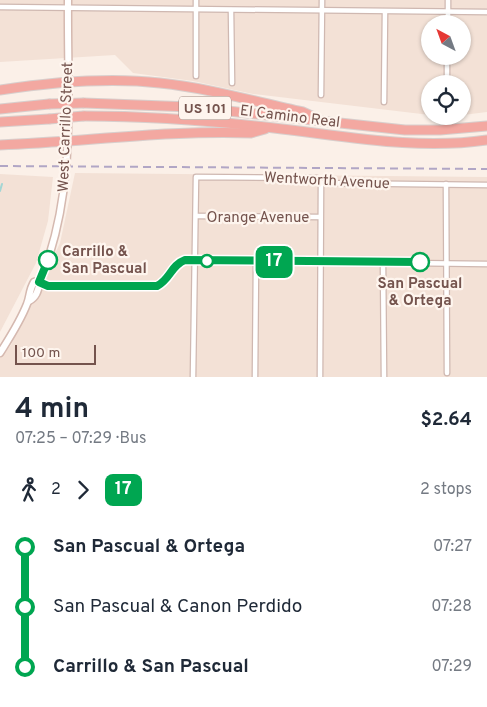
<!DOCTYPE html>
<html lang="en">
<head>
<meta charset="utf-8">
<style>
	body { margin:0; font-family:Overpass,sans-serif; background:#f6f6f7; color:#1f2937; height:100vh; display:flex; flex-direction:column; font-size:19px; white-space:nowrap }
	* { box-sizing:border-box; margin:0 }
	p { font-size:16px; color:#747a83 }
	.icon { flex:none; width:28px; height:28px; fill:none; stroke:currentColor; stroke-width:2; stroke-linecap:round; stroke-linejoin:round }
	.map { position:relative; height:377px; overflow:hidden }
	.panel { display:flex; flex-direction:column; background:#fff; flex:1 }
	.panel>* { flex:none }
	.badge { padding:0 10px; border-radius:8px; font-size:18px; line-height:32px }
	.needle { width:32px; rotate:319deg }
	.tools { position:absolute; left:421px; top:15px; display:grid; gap:10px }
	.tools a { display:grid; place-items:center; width:50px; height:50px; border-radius:50%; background:#fff; box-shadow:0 1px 4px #0004; font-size:25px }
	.scale { position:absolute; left:15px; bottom:12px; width:81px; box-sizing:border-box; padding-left:5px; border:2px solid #74534d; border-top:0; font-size:14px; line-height:18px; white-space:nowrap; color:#74534d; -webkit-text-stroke:4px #fef5ee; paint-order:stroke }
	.map>.badge { position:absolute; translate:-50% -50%; box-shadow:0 0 0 2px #fff }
	.legs { display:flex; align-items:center; gap:8px; height:55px; padding:0 15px; font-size:16px }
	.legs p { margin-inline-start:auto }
	.headline { display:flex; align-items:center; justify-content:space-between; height:85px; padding:0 15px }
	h1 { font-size:28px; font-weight:700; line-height:38px }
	ul { padding:0 15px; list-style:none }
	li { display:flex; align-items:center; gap:18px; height:60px; font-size:19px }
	li i { display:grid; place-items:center; width:8px; height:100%; margin:0 6px; background:currentColor }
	li i::after { content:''; width:12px; height:12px; margin:-6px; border:4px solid; border-radius:50%; background:#fff }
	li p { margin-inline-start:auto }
	li:first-child i { background:linear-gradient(#0000 50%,currentColor 0) }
	li:last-child i { background:linear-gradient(currentColor 50%,#0000 0) }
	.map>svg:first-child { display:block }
</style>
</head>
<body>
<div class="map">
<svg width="487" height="377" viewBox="0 0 487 377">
	<rect width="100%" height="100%" fill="#fbf0e8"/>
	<g fill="#f3e1d6" fill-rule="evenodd">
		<path d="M0,0h487v112l-24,3 -1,-31h-32v31l-177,-21 -60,-13 -60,-8 -18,-18 -115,7zM430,24h32v32h-32z"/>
		<polygon points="75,173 487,177 487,377 0,377 0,358 11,345 60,243"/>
		<polygon points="0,174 53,177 48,221 36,263 0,332"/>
	</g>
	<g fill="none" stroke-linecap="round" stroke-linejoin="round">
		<polyline stroke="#a3d6d4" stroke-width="2" points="0,191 2,184"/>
		<g stroke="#cfb8b1" stroke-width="7">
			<g id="minor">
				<polyline points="0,7 487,12"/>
				<polyline points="231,10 232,83"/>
				<polyline points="448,24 448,0"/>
				<polyline points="196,76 196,0"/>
				<polyline points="447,84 447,56"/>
				<polyline points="321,95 322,0"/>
				<polyline points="384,102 385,12"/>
				<polyline points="446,184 447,373"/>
				<polyline points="196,216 320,217"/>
				<polyline points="383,262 384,377"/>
				<path d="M39,281l9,5 103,1c18,-3 18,-21 34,-27l302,4"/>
				<polyline points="193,377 196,177 317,178 321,183 487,185"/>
				<polyline points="255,377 256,262"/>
				<polyline points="320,377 321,183"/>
			</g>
		</g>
		<g stroke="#d5b9b0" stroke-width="9">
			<g id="secondary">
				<path d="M29,301c10,-5 9,-15 13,-25 35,-88 25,-183 26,-276"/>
				<path d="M0,353c10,-16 20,-31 27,-49 3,-7 2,-14 7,-22l5,-1"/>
			</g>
		</g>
		<g stroke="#d8cfcd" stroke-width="11">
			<g id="motorway">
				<path d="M0,90c53,-8 107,-13 160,-7 49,5 96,19 143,29l13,6"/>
				<polyline points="84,103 191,107 405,130 440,130 487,126"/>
				<polyline points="0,109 49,104"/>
				<path d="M84,116c67,0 132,5 198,13 68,8 137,21 205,11"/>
				<polyline points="0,122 49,119"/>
				<path d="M0,145c84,-3 166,-15 251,-12l14,-4"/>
			</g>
		</g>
		<use href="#minor" stroke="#fff" stroke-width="4.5"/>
		<use href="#secondary" stroke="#fff" stroke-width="6"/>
		<use href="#motorway" stroke="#f3a8a1" stroke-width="9"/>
		<polyline stroke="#b1a6c5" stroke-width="2" stroke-dasharray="8 5" stroke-linecap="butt" points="0,166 487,169"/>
		<g stroke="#d8cfcd" stroke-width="11" stroke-linecap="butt">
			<g id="motorway-bridge">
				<polyline points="49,104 84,103"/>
				<polyline points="49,119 84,116"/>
			</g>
		</g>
		<use href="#motorway-bridge" stroke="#f3a8a1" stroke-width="9"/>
	</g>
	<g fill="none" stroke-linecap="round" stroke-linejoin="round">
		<g stroke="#fff" stroke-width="11">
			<path id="line-1" d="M48,260l-9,22 9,4h109c13,-6 14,-21 28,-26l235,2"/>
		</g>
		<use href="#line-1" stroke="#00a651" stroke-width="8"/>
	</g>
	<g fill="#fff" stroke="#00a651" stroke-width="2.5">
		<circle cx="48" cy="260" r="9"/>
		<circle cx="207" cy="261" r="6"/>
		<circle cx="420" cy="262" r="9"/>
	</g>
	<g text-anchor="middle" stroke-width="4.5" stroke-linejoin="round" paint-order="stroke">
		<rect fill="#fef5ee" stroke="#9d847d" stroke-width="1" x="179" y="96.5" width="52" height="23" rx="4"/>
		<g font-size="14" font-weight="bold" fill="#74534d">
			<text x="205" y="113">US 101</text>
		</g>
		<g font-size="15" fill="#74534d" stroke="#fef5ee">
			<text transform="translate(290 116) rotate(7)" y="5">El Camino Real</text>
			<text transform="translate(65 127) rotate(-88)" y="5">West Carrillo Street</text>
			<text transform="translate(327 180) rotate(3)" y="5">Wentworth Avenue</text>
			<text x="258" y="222">Orange Avenue</text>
		</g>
		<g font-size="15" font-weight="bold" fill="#74534d" stroke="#fef5ee" text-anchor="start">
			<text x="62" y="256">Carrillo &amp;<tspan x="62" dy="17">San Pascual</tspan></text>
			<text x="420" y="288" text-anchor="middle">San Pascual<tspan x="420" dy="17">&amp; Ortega</tspan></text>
		</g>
	</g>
</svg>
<div class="tools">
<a><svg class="needle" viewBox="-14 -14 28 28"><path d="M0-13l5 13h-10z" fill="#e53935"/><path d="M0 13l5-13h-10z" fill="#747a83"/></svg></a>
<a><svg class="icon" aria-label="locate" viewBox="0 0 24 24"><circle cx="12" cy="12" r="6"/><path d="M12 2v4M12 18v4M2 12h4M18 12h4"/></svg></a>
</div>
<div class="scale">100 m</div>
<b class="badge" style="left:274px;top:262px;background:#00a651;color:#fff">17</b>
</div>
<section class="panel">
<div class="headline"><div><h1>4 min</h1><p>07:25 – 07:29 · Bus</p></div><b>$2.64</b></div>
<div class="legs"><svg class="icon" aria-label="walk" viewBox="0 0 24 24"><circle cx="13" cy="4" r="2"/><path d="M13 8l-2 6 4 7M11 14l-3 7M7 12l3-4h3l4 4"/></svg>2<svg class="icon" aria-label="forward" viewBox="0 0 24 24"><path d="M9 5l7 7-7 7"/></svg><b class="badge" style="background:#00a651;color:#fff">17</b><p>2 stops</p></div>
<ul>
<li><i style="color:#00a651"></i><b>San Pascual &amp; Ortega</b><p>07:27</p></li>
<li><i style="color:#00a651"></i><span>San Pascual &amp; Canon Perdido</span><p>07:28</p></li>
<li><i style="color:#00a651"></i><b>Carrillo &amp; San Pascual</b><p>07:29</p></li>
</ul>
</section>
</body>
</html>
